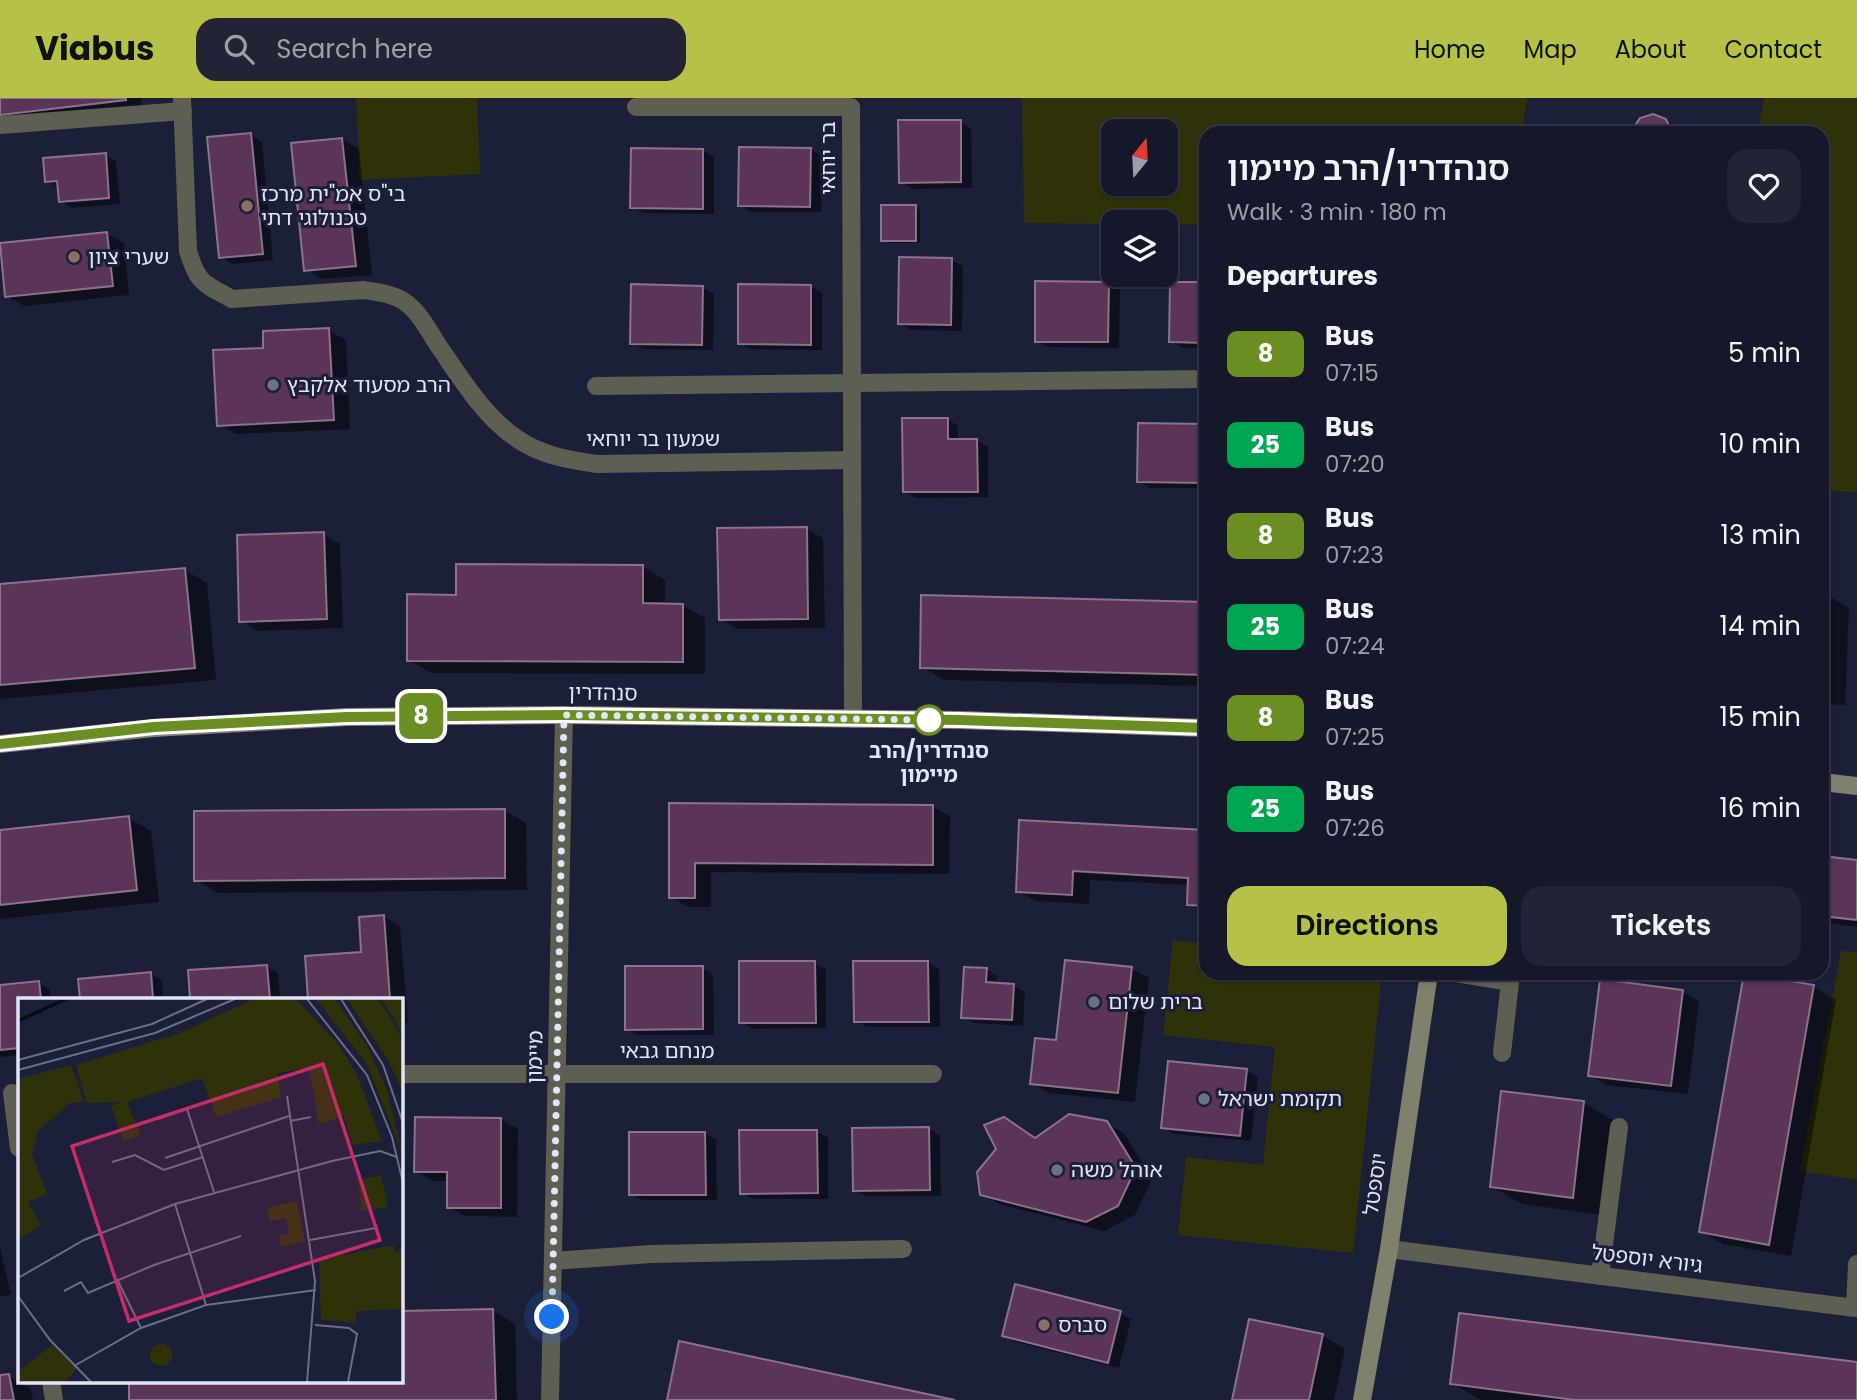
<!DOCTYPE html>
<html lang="en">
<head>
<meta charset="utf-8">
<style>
	body { margin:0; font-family:Poppins,"Noto Sans Hebrew",sans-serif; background:#222436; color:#f1f3f6; height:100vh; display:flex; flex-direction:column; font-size:26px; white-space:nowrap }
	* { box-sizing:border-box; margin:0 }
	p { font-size:23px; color:#9d9fa8 }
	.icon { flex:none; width:38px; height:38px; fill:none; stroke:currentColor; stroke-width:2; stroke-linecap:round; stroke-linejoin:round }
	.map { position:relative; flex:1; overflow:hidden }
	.panel { position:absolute; left:1199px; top:28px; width:630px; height:854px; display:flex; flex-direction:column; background:#15172a; border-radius:21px; box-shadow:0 2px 5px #0004,0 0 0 2px #343647 }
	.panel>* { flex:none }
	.badge { padding:0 14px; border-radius:10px; font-size:24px; line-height:46px }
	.needle { width:46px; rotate:18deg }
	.buttons { position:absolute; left:1101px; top:21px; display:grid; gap:14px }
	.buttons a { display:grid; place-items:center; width:77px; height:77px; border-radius:14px; background:#15172a; box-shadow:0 2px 5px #0004,0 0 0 2px #343647; font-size:35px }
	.you { position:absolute; width:35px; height:35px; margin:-18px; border:5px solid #fff; border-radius:50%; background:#1a73e8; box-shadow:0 0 0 10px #1a73e833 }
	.map>.badge { position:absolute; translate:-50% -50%; box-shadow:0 0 0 4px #fff }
	h2 { padding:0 28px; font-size:26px; line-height:63px }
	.round { display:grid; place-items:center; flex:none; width:74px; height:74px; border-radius:21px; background:#222436 }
	.headline { display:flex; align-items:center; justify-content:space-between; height:119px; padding:0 28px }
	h1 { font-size:33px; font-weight:600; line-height:52px }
	.primary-button { display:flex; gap:14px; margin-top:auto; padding:14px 28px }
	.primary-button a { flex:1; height:80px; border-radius:21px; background:#b7c147; color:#111; font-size:28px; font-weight:600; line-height:80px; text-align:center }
	.primary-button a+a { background:#222436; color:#f1f3f6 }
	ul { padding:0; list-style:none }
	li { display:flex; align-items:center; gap:21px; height:91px; padding:0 28px }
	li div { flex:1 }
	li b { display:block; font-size:26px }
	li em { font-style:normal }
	li .badge { min-width:77px; font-weight:700; text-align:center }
	header { display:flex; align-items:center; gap:42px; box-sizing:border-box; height:98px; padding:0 35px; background:#b7c147; color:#111 }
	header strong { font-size:33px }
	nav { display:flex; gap:38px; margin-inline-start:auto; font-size:24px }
	.search { width:490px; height:63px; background:#222436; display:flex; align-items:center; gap:18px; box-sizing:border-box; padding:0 24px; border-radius:21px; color:#9d9fa8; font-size:26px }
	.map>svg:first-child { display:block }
</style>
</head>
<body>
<header>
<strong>Viabus</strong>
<div class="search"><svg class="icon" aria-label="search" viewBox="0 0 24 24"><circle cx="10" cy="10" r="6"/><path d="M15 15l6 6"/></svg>Search here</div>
<nav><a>Home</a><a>Map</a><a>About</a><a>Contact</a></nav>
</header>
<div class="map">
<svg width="1857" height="1302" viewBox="0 0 1857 1302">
	<rect width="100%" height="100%" fill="#1c1f38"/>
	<g fill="#2f3209" fill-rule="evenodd">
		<polygon points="356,0 477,0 480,76 360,82"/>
		<path d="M1022,0h505l-5,35h-316v92l-40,-1v-2h-53v2l-89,-1zM1166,33v53h-53v-53z"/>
		<polygon points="1764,0 1857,0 1857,394 1822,393 1822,35 1758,35"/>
		<polygon points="1173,842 1206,846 1206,875 1382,875 1353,1155 1178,1137 1186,1059 1263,1067 1275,949 1163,937"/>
		<polygon points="1841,853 1857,854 1857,1082 1800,1073"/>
	</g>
	<g fill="#0007">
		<polygon points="0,0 141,0 142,11 0,28"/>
		<polygon points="1665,22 1671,26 1676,35 1636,35"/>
		<polygon points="960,24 971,30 972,90 912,91 901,84"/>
		<polygon points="251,37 262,44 273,162 232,166 221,159"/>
		<polygon points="342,41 359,51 372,177 323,181 306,172"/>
		<polygon points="811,51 822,58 821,114 751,114 740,107"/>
		<polygon points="703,52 714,59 714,116 643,115 632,109"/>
		<polygon points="105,57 116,63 120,106 72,110 61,103 58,89 47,83"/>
		<polygon points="915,109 920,112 920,145 888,145 883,142"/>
		<polygon points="107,136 124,145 129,197 24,208 7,198"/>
		<polygon points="952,162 963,168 962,233 911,232 900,225"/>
		<polygon points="1108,185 1120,192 1119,250 1048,249 1036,243"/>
		<polygon points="1206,186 1206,250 1182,250 1171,243"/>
		<polygon points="811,189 822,195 822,252 751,251 740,245"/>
		<polygon points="703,190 714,196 713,252 643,251 632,245"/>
		<polygon points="328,232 346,242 350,331 236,336 219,326 265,251"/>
		<polygon points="947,321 958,328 958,342 977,342 988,349 988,399 916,400 904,393"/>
		<polygon points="1206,328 1206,390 1150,390 1138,383"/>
		<polygon points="806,431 823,440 825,530 738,531 721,521"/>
		<polygon points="323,436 340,446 343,530 258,533 241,523"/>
		<polygon points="643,469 665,482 665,507 682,507 705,520 705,576 431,575 409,562 457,499"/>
		<polygon points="185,472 207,485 216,582 0,601 0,488"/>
		<polygon points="1822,497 1827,497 1849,510 1845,607 1822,606"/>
		<polygon points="1206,506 1206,588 944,582 922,569"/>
		<polygon points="671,707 933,709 950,718 949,776 711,774 711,809 688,809 671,799"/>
		<polygon points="504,712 526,725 527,792 218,795 196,782"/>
		<polygon points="129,720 151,733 159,804 0,821 0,734"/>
		<polygon points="1021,724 1206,734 1206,816 1188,806 1189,787 1090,782 1089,806 1035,803 1018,793"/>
		<polygon points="1822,760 1857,764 1857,829 1822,824"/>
		<polygon points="383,818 400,828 408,925 401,925 401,901 310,901 307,859 363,855"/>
		<polygon points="928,864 939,871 940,929 867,929 856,923"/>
		<polygon points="814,865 826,871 826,930 752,931 741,924"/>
		<polygon points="267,869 278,875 280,901 192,901 190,874"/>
		<polygon points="702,870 713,876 714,937 638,937 627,931"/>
		<polygon points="986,871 997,878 997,886 1013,887 1025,894 1023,928 974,925 963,919"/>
		<polygon points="1132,871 1149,880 1135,1004 1049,995 1032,985 1058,944"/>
		<polygon points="150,876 162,882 163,901 82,901 80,883"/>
		<polygon points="1746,876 1814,889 1836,902 1791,1158 1723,1146 1701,1133"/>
		<polygon points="38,885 49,891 51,901 19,901 19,957 0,959 0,889"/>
		<polygon points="1682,893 1699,903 1688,996 1607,987 1590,977"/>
		<polygon points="1170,965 1247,973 1258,979 1251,1043 1174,1036 1163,1029"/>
		<polygon points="1503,995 1584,1005 1614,1023 1603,1117 1522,1106 1491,1088"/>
		<polygon points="501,1022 518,1031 517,1119 465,1118 448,1109 449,1083 433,1083 416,1073"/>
		<polygon points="1107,1025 1124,1035 1152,1081 1135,1117 1104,1133 999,1106 982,1096 1036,1041"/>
		<polygon points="929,1031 940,1037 941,1098 866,1098 854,1092"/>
		<polygon points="817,1034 828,1040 828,1101 753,1101 742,1095"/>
		<polygon points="705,1035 716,1042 717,1102 642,1102 631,1096"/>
		<polygon points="0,1150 11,1196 0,1199"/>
		<polygon points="493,1213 515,1226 517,1302 131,1302 130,1283 401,1283 401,1215"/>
		<polygon points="1120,1215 1131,1221 1119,1270 1016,1244 1004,1238"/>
		<polygon points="1251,1223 1323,1238 1345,1251 1334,1302 1234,1302"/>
		<polygon points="1857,1266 1857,1302 1481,1302 1452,1285"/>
		<polygon points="9,1278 31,1291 33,1302 0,1302 0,1279"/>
	</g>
	<g fill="#5a3558" stroke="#8c728a" stroke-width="2">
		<polygon points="0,0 126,0 126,2 0,17"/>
		<polygon points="1653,16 1666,21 1672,35 1634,35 1636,26 1640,20"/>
		<polygon points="898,22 961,22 961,84 899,85"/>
		<polygon points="251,35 263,156 219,160 207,39"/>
		<polygon points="342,40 356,168 304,173 291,45"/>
		<polygon points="739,49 811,50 810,109 738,108"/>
		<polygon points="631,50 703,51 703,111 630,110"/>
		<polygon points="106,55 109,100 59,104 57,83 45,84 43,60"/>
		<rect x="881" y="107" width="35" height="36"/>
		<polygon points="107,134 113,188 5,199 0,145"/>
		<polygon points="899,159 952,160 951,227 898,226"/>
		<polygon points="1035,183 1109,184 1108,244 1035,244"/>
		<polygon points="1170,184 1206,184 1206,245 1169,244"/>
		<polygon points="631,186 703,188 702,247 630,246"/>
		<polygon points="738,186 811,187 811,247 738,246"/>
		<polygon points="329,230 334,322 217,328 213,252 263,250 263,233"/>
		<polygon points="902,320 948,320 948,341 977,341 978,394 903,394"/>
		<polygon points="1138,325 1206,326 1206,385 1137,384"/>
		<polygon points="807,429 808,521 719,522 717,430"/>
		<polygon points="324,434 327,521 239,524 237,437"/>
		<polygon points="456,466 643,467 643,505 683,506 683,564 407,563 407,496 456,497"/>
		<polygon points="185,470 195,570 0,587 0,486"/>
		<polygon points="1822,495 1828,495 1823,595 1822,595"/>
		<polygon points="921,497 1206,504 1206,577 920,570"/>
		<polygon points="669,705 933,707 933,767 695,765 695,800 669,800"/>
		<polygon points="505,711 505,780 194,783 194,713"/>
		<polygon points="129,718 137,792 0,807 0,732"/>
		<polygon points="1019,722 1206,732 1206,808 1187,807 1188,780 1073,773 1072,797 1016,794"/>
		<polygon points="1822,758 1857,762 1857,822 1822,818"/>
		<polygon points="384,817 390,901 308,901 305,858 361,854 359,819"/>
		<polygon points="1065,862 1132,869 1118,995 1030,986 1035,940 1056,942"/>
		<polygon points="739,863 815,863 816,925 739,925"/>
		<polygon points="853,863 928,863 929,924 854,924"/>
		<polygon points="267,867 270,901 190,901 188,872"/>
		<polygon points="625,868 703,868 703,931 625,932"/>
		<polygon points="964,869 987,870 986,884 1014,886 1012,922 961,920"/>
		<polygon points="151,874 153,901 80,901 78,881"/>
		<polygon points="1744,875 1814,887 1769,1147 1699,1134"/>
		<polygon points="1600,881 1683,892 1671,988 1588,978"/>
		<polygon points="39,883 41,901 19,901 19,950 0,952 0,887"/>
		<polygon points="1168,963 1247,971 1240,1038 1161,1030"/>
		<polygon points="1501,993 1584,1003 1573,1100 1490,1089"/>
		<polygon points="1069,1016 1107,1023 1136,1070 1118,1108 1086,1124 980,1097 977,1074 996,1051 984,1027 1004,1019 1035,1040"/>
		<polygon points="415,1019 501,1020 501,1110 447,1110 447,1074 414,1074"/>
		<polygon points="929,1029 930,1092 853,1093 852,1030"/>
		<polygon points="739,1032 817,1032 818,1095 740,1096"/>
		<polygon points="629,1034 705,1034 706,1097 629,1097"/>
		<polygon points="1015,1186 1121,1213 1108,1265 1002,1238"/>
		<polygon points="493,1211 496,1302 129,1302 129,1283 401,1283 401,1213"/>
		<polygon points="1459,1215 1857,1264 1857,1302 1575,1302 1450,1286"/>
		<polygon points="1249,1221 1323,1236 1309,1302 1232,1302"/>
		<polygon points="679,1243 955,1302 667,1302"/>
		<polygon points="9,1276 14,1302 0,1302 0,1277"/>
	</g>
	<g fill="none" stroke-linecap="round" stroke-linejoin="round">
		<g stroke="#5d5f52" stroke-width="18">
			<path d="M182,0l6,153c10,33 15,32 44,48"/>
			<polyline points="0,27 183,13"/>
			<polyline points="1456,875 1510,884 1502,955"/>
			<polyline points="553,1163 651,1156 903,1151"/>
			<polyline points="1600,1178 1619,1029"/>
		</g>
		<g stroke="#5d5f52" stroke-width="18">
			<polyline points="636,9 851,9 853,621"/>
			<path d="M232,201l132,-9c11,2 25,3 36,9 18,9 29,33 40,49 22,32 44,68 76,90 24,17 52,22 81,26l255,-4"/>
			<polyline points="596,288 1206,281"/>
			<polyline points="401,976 933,976"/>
			<polyline points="12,995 19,1050"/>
			<polyline points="1389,1151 1855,1210 1857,1166"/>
			<polyline points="51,1283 54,1302"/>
			<polyline points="550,1302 564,617"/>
		</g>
		<g stroke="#7e816c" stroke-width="18">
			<polyline points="0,646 154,630 347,619 564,617 960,622 1206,630"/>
			<polyline points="1822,684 1857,688"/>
			<polyline points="1362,1302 1389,1151 1429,875"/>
		</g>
	</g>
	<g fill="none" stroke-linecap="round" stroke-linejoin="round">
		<g stroke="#fff" stroke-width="16">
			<polyline id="line" points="0,646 154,629 347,619 564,617 960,622 1206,630"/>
		</g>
		<use href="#line" stroke="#6b8e23" stroke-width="10"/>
		<polyline stroke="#e2e5f6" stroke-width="7" stroke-dasharray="0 12.6" points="552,1219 564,617 933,622 929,622"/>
	</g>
	<g fill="#8d6e63" stroke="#1c1f38" stroke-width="2.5">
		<circle cx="247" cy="108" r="7"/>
		<circle cx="74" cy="159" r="7"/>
		<circle cx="1044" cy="1227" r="7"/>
	</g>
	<g fill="#6b7280" stroke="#1c1f38" stroke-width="2.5">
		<circle cx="273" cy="287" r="7"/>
		<circle cx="1094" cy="904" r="7"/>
		<circle cx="1204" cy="1001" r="7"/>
		<circle cx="1057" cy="1072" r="7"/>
	</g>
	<circle fill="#fff" stroke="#6b8e23" stroke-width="3.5" cx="929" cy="622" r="14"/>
	<g text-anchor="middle" stroke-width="6" stroke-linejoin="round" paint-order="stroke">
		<g font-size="21" fill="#e2e5f6" stroke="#1c1f38">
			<text transform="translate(828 60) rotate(-90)" y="7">בר יוחאי</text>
			<text x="653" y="348">שמעון בר יוחאי</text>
			<text transform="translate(603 595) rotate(1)" y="7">סנהדרין</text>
			<text x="667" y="960">מנחם גבאי</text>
			<text transform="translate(535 959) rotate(-89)" y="7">מיימון</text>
			<text transform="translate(1375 1086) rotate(-82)" y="7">יוספטל</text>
			<text transform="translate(1647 1161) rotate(7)" y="7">גיורא יוספטל</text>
		</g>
		<g font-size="21" fill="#e2e5f6" stroke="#1c1f38" text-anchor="start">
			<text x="261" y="103">בי"ס אמ"ית מרכז<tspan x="261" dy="24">טכנולוגי דתי</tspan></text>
			<text x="88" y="166">שערי ציון</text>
			<text x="287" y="294">הרב מסעוד אלקבץ</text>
			<text x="1108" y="911">ברית שלום</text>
			<text x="1218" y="1008">תקומת ישראל</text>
			<text x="1071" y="1079">אוהל משה</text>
			<text x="1058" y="1234">סברס</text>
		</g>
		<g font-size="21" font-weight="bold" fill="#e2e5f6" stroke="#1c1f38">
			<text x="929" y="660">סנהדרין/הרב<tspan x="929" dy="24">מיימון</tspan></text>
		</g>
	</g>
	<g transform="translate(18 900)">
		<rect width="385" height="385" fill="#1c1f38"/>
		<path d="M236,1h42l42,45 19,31 25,66 -30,4 -8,-29 -25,8 -10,-57 -31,6 3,24 -65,20 -14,-39 -75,24 13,33 -16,6 -13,-35 10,-4 -34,1 -11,-38 104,-32zM298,1h19l32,47 19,42 17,66 -36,-90zM329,1h30l10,13 16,29v52l-14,-32zM363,1h22v38l-9,-19zM53,67l13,37 -14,1 -32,28 -6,23 15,40 -19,8 13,23 -23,15v-161zM363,177l7,32 -26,4 -4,-31zM279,203l8,41 -24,5 -2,-11 10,-2 -3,-16 -16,3 -3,-13zM376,247v7l9,-2v59l-47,2v12l-35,-3 -2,-60zM132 357a11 11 0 1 1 22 0a11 11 0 1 1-22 0ZM34,347l24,24 -11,13h-47v-10z" fill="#2f3209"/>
		<path fill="none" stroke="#000f15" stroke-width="3.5" d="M0,23l48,-22"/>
		<path fill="none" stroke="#6b6e84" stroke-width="2" d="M289,1l60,76 25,62 11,46M323,1l42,66 20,58M0,62l134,-36 55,-25M0,72l137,-37 80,-34M269,98l28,185 -8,101M140,121l29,-10 27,83M272,123l21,-4M147,160l124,-42M94,164l23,-7 29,15 39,-13M157,206l31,101M292,242l66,-12 -4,-12M0,280l66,-38 91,-36 157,-43 48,-10 17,6M99,281l24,49M46,293l17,-9 7,11 66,-28 87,-29M0,298l32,44 41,42M297,327l34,3 8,6 -9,48M56,368l67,-38 65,-23 110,-15"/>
		<path fill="#c52c6a" fill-opacity="0.15" stroke="#c52c6a" stroke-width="3.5" d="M305,66l57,176 -251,81 -57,-175z"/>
		<rect width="385" height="385" fill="none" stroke="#e2e5f6" stroke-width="3.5"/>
	</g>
</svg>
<div class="buttons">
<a><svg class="needle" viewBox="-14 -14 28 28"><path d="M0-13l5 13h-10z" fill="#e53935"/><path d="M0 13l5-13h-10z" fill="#9d9fa8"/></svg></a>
<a><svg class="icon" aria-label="layers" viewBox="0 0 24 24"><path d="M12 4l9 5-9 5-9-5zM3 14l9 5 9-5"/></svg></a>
</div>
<div class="you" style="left:552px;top:1219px"></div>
<b class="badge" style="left:421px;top:618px;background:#6b8e23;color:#fff">8</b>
<section class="panel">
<div class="headline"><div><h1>סנהדרין/הרב מיימון</h1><p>Walk · 3 min · 180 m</p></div><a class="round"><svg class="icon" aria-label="heart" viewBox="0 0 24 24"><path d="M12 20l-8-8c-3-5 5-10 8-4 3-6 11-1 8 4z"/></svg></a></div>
<h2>Departures</h2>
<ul>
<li><span class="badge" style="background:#6b8e23;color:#fff">8</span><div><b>Bus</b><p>07:15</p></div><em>5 min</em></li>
<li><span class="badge" style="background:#00a651;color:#fff">25</span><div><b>Bus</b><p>07:20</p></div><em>10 min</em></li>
<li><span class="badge" style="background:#6b8e23;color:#fff">8</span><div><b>Bus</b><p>07:23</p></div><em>13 min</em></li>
<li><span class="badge" style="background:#00a651;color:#fff">25</span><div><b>Bus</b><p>07:24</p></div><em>14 min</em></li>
<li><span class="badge" style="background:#6b8e23;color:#fff">8</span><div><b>Bus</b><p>07:25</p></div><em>15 min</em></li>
<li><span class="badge" style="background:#00a651;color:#fff">25</span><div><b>Bus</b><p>07:26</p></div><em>16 min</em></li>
</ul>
<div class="primary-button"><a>Directions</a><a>Tickets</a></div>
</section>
</div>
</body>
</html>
